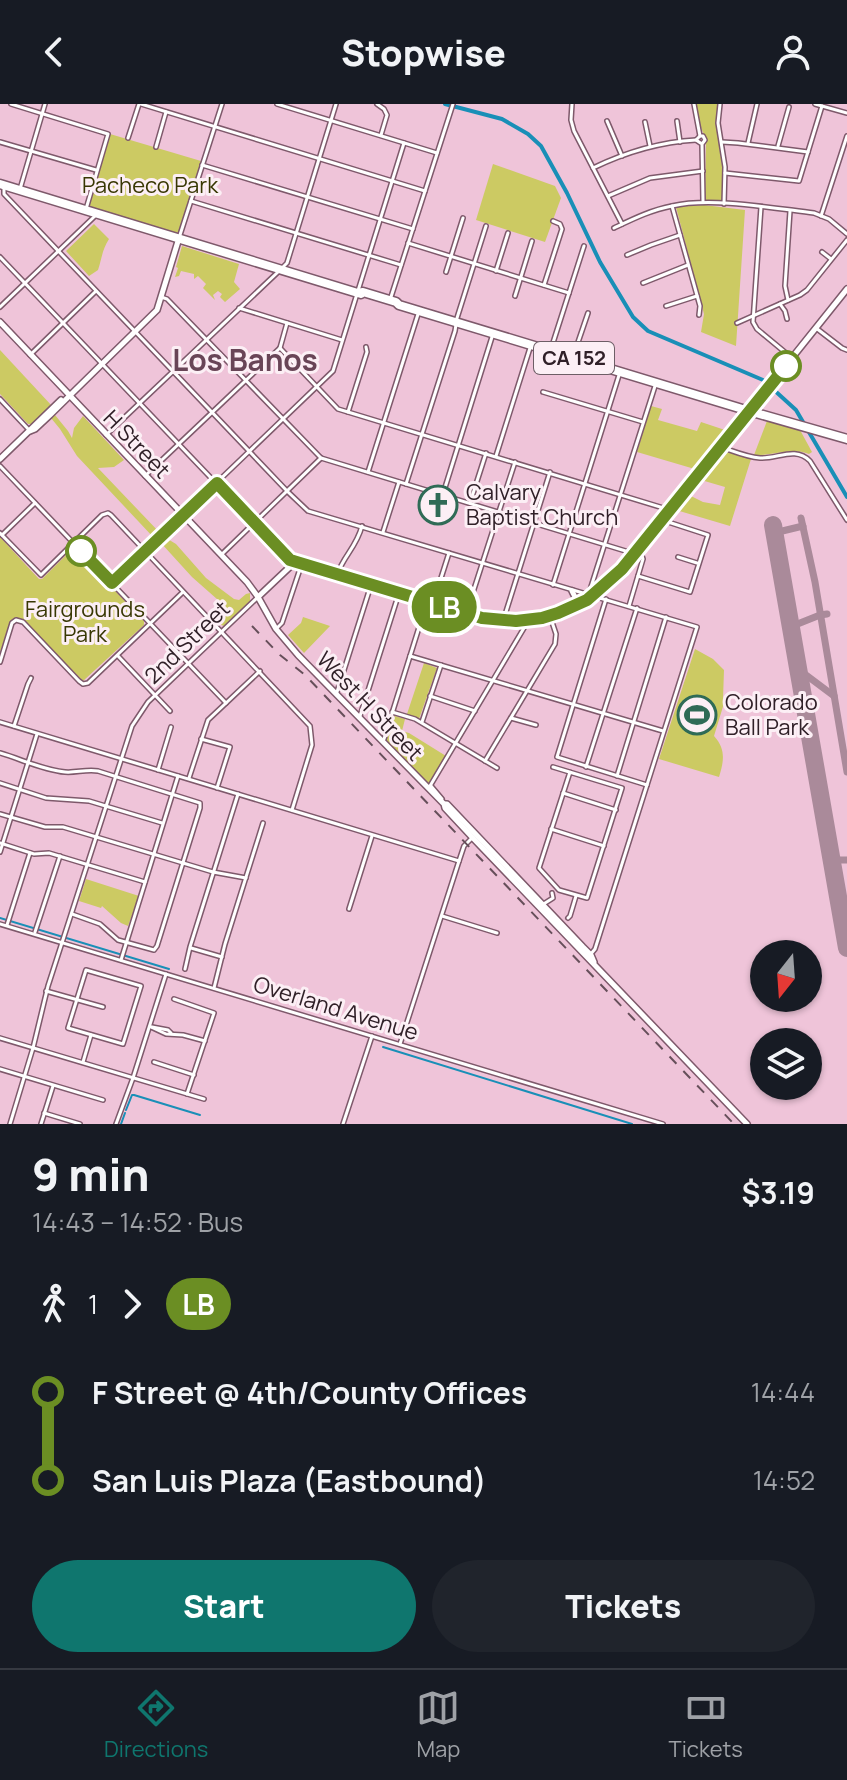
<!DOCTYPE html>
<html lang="en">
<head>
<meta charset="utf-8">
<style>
	body { margin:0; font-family:Manrope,sans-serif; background:#20242c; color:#f1f3f6; height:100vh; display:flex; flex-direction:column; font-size:30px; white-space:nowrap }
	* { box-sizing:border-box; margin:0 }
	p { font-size:26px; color:#9ea1a6 }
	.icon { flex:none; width:44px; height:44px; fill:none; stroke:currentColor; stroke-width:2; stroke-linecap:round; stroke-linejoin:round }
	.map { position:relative; height:1020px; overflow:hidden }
	.side { display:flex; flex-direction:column; background:#171b24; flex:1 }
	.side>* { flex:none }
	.badge { padding:0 16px; border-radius:26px; font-size:28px; line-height:52px }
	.needle { width:52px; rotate:197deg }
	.fabs { position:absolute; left:750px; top:836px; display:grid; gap:16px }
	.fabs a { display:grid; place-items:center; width:72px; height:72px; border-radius:50%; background:#171b24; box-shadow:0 2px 6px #0004; font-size:40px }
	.map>.badge { position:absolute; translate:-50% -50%; box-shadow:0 0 0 4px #fff }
	.legs { display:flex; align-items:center; gap:12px; height:88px; padding:0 32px; font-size:26px }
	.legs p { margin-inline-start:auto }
	.summary { display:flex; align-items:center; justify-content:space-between; height:136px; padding:0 32px }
	h1 { font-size:44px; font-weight:800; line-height:60px }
	.primary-button { display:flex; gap:16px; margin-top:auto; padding:16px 32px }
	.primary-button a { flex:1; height:92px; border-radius:48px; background:#0f766e; color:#fff; font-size:32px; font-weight:800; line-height:92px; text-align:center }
	.primary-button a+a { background:#20242c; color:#f1f3f6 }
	ul { padding:0 32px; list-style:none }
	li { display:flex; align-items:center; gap:28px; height:88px; font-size:30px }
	li i { display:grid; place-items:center; width:12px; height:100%; margin:0 10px; background:currentColor }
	li i::after { content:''; width:20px; height:20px; margin:-10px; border:6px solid; border-radius:50%; background:#171b24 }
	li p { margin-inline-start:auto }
	li:first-child i { background:linear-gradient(#0000 50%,currentColor 0) }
	li:last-child i { background:linear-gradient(currentColor 50%,#0000 0) }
	header { display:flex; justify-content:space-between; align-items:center; height:104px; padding:0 32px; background:#171b24; font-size:36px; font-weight:800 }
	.tabs { display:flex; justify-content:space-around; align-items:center; height:112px; border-top:2px solid #363941; background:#171b24; font-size:22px; color:#9ea1a6 }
	.tabs a { display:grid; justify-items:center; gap:4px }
	.tabs .on { color:#0f766e }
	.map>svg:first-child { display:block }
</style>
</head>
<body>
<header><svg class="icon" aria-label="back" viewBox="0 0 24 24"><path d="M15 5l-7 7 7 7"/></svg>Stopwise<svg class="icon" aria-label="person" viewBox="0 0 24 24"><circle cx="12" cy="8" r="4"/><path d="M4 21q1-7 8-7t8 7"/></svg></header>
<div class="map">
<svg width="847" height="1020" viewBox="0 0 847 1020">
	<rect width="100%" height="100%" fill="#efc4d9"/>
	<g fill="#ccca63">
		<polygon points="695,0 718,0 717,27 722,61 722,98 705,96 706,36 698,16"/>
		<polygon points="110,30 201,57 179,127 177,129 88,102"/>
		<polygon points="493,60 555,82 561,94 545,138 476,116"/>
		<polygon points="704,101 745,106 736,242 701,228 704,210 676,103"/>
		<path d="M94,120l15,15c-7,11 -7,19 -11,31l-9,6 -23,-25z"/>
		<polygon points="182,142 239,160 234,178 240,185 225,198 220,193 222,190 218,187 213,191 215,196 203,184 206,180 198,172 194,175 194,170 181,167 179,172 175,173 178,164 176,163"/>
		<polygon points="0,246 52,302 32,320 28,320 0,290"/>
		<polygon points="651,302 662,305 658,316 697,327 701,318 728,327 698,366 637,348"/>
		<polygon points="55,311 68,327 72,334 74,324 83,312 124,356 114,363 98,364 160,429 154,434 77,352 60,325 51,314"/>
		<path d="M767,317l33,9 12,22 -3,2c-18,-7 -36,2 -55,1z"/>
		<polygon points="726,347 751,355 730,422 676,406 689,391 703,398 720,401 725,383 701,376"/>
		<polygon points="0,433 39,475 42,475 73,444 75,445 144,517 144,521 83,577 19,514 11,516 0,548"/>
		<polygon points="166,434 176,440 206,474 234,495 239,496 246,490 250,489 250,497 224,522 219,520 220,515 227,507 226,503 192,473 161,439"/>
		<polygon points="303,513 330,522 304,549 288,531 301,519"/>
		<path d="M695,545l18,10 11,11 -1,29 2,1 -11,36c12,13 10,25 5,41l-60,-18z"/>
		<polygon points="424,559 437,564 419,615 407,610"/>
		<polygon points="395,612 405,615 402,627 409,629 446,652 429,680 386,638 393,613"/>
		<polygon points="86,775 139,792 128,822 121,819 102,802 101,804 79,797"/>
	</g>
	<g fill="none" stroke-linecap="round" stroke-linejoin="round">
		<g stroke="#198fb7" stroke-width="2">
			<polyline points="0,814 169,865"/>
			<polyline points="383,943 632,1020"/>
			<polyline points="126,1006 132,991 134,991 200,1011"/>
			<polyline points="121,1020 125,1009"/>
		</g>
		<polyline stroke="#198fb7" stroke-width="4" points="445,0 502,15 528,30 541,42 567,89 600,158 633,213 648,227 763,276 796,306 847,393"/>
		<g stroke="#aa8a9a" stroke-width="7">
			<polyline points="801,414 815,478 847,668"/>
			<polyline points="774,429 803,422"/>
			<polyline points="790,523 820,511 827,510"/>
			<polyline points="798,565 834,592"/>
			<polyline points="830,750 837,756 847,756"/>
		</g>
		<polyline stroke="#aa8a9a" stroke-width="18" points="773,421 847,844"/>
		<g stroke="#7e596b" stroke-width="6">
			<g id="street">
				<polyline points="11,0 108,30 86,105"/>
				<polyline points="141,0 425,87"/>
				<polyline points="277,0 437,49"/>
				<polyline points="377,0 384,5 387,11 381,31"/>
				<polyline points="572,0 571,16 574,27 622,120"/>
				<polyline points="694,0 700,32"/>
				<polyline points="720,0 718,19 725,63 724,100"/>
				<polyline points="815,0 847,9"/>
				<polyline points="607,17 622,52"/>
				<polyline points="677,17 680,38"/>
				<polyline points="645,18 650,42"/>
				<polyline points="128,34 139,0"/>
				<polyline points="0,38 96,66"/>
				<polyline points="722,38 738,39 808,48"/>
				<polyline points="748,39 757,0"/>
				<polyline points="702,40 696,36 700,32 703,32 705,36 702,40 703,97"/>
				<polyline points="778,42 789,3"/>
				<polyline points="156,43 166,8"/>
				<polyline points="202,61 413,125"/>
				<path d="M593,64c33,-16 67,-26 103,-28"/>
				<polyline points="725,69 799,77 822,2"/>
				<polyline points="4,81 4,90 288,388 308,407 697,523 595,845 590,851"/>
				<polyline points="20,85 45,0"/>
				<polyline points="608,92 650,74 703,67"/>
				<polyline points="191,97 401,161"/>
				<polyline points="672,102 700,202 699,211"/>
				<polyline points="761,103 753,218 757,225 792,254"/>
				<polyline points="821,112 847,32"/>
				<path d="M614,124c19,-9 37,-18 58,-22 39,-9 100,2 142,7l15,6 18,15"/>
				<polyline points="179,134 222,0"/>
				<polyline points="408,139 569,189"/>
				<polyline points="822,148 831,155"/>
				<polyline points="627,151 651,141 680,131"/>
				<polyline points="0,153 255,420 290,456 294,458"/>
				<polyline points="283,163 287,159 336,0"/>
				<polyline points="496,167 508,129"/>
				<polyline points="446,168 463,114"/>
				<polyline points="643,179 688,161"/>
				<polyline points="544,181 562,125 560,120 553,117"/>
				<polyline points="515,192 532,137"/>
				<polyline points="161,193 167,195 321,354 642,452 643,455 629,502"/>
				<polyline points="390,196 453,0"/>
				<polyline points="788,196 785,182 790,107"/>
				<polyline points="780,200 785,207 787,215"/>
				<polyline points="666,202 697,192"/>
				<polyline points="0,203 95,112"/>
				<polyline points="239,204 342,236"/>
				<polyline points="737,219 800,191 807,186 847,136"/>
				<polyline points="816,224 842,244 847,246"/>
				<polyline points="280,244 338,305 670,406"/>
				<polyline points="551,245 584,142"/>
				<polyline points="574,250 588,209"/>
				<polyline points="30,251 96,187"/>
				<polyline points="543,288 643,318"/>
				<polyline points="0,295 30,327"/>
				<polyline points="348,308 367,248 366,243"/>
				<polyline points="106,331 278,168"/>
				<path d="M721,343c12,4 26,10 39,11 18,1 35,-12 50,3l37,59"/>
				<polyline points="496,352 530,244"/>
				<polyline points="0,362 226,599"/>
				<polyline points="368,368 419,207"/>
				<polyline points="145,372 280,244 287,219"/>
				<polyline points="406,380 455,227 457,214 486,122"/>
				<polyline points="443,390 492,233"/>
				<polyline points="470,399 486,349"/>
				<polyline points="383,428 399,378"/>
				<polyline points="0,429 41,471 102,411 108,409 111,411 310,622 312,641 292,706"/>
				<polyline points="2,431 35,399"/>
				<polyline points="221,451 321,354"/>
				<polyline points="678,453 697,459"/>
				<path d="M337,471c7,-20 19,-27 25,-49"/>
				<polyline points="638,472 690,488 708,431 662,416"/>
				<polyline points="112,479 333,267 404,39"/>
				<polyline points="553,481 620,268"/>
				<polyline points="592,492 590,486 656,279"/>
				<polyline points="606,495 557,653 647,681"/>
				<polyline points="433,499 449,449"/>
				<polyline points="466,510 515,358"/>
				<polyline points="504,514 550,368"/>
				<polyline points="276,525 282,519 301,462"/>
				<polyline points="118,552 170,607"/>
				<polyline points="410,552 663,627"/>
				<polyline points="0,558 12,519 16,516 23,518 79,577 83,580 88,579 183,488"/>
				<polyline points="337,588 371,481"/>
				<polyline points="430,592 475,607"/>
				<polyline points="392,608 415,615 497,664"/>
				<polyline points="360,612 399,489"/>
				<polyline points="511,614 536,621"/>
				<polyline points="0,618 459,757"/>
				<polyline points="422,618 441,561"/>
				<polyline points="14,622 28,580 31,574"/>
				<polyline points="201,635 230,643 217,684"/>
				<polyline points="384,635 427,498"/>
				<path d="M0,649c21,6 43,17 65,19 11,1 21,-3 33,-1l102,32v5l-43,138 -3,4 -36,-10 -18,-16 -28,-10"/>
				<polyline points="485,657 555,540 556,530 550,512"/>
				<polyline points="553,663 622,684 587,794 559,786 539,764 570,668"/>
				<polyline points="586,663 637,504"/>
				<polyline points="158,666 171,623"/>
				<polyline points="617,672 666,513"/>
				<polyline points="189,674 208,616 260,567"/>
				<polyline points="0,679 46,694 89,697 162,719"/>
				<polyline points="430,682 524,524 525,516"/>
				<polyline points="431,682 442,695"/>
				<polyline points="563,689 616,706"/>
				<polyline points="0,710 45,723 63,723 213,768 246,774"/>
				<polyline points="551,725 604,742"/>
				<polyline points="0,739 34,750 49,749 145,778"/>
				<polyline points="0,748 37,630"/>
				<polyline points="542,801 553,794 552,789"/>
				<polyline points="349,805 372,732"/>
				<polyline points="442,812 497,829"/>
				<polyline points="568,814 570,812 576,792"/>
				<polyline points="0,820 663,1020"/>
				<polyline points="7,821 30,749"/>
				<polyline points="35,828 60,752"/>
				<polyline points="191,844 222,853"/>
				<polyline points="121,856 178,672"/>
				<polyline points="185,865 190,843 238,690"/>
				<polygon points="86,866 141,882 123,940 68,924"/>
				<polyline points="214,884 225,840 263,719"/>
				<polyline points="46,887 103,903"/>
				<polyline points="174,895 214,909 187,990"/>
				<polyline points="151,923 166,930 183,931 205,937"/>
				<polyline points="152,923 168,926 171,929"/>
				<polyline points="0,934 204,995"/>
				<polyline points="400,940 459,757 464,742 473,733"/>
				<polyline points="83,958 91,931"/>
				<polyline points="154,958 194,971"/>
				<polyline points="0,965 103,996"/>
				<polyline points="44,1009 80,1020"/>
				<polyline points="10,1020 33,944 48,882 132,622 148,598 258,493"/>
				<polyline points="41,1020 53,982"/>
				<polyline points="116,1020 133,974 166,870"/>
				<polyline points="343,1020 372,932"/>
			</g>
		</g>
		<g stroke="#7e596b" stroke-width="8">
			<g id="secondary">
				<polyline points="0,218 247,478 258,493 276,525 298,551 444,700 445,704 472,733 747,1020"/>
				<polyline points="30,327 35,325 50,311 157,206 179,134"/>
				<polyline points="0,355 61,296"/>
				<polyline points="572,487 575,493 573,503"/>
				<path d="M258,493l37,-35 171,52c67,16 116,0 162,-51l219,-274"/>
				<polyline points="445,700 447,700 583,843 591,851 594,858"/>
			</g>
		</g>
		<g stroke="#7e596b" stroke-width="11">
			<g id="highway">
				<polyline points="0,80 361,190"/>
				<polyline points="358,189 363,188 396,198 399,201 749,307 847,335"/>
			</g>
		</g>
		<use href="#street" stroke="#fff" stroke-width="3"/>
		<use href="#secondary" stroke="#fff" stroke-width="5"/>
		<use href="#highway" stroke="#fff" stroke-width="8"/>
		<polyline stroke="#664f5a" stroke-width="2" stroke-dasharray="10 10" stroke-linecap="butt" points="252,522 280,551 305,571 734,1020"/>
	</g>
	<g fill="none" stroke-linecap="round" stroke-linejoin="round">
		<g stroke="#fff" stroke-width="18">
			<polyline id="line-1" points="81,447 112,479 217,379 290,456 482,514 516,517 542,514 558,509 587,496 622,465 786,262"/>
		</g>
		<use href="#line-1" stroke="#6b8e23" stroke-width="12"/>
	</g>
	<defs>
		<g id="church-ring" transform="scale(2)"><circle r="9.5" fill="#fceff5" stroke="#2f6b56" stroke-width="1.5"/><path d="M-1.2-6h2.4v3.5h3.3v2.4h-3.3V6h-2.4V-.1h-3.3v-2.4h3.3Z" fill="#2f6b56"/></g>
		<g id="stadium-ring" transform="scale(2)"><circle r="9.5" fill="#fceff5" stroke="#2f6b56" stroke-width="1.5"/><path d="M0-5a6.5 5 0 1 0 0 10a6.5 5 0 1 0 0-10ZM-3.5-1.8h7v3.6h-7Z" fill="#2f6b56"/></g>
	</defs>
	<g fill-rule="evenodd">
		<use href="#church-ring" x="438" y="401"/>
		<use href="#stadium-ring" x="697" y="611"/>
	</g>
	<g fill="#fff" stroke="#6b8e23" stroke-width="4">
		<circle cx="786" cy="262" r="14"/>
		<circle cx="81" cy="447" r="14"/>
	</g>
	<g text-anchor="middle" stroke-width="6" stroke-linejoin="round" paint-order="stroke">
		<rect fill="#fceff5" stroke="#6d5e66" stroke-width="2" x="534" y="238" width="80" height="32" rx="6"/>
		<g font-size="20" font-weight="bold" fill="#302028">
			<text x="574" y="261">CA 152</text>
		</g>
		<g font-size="22" fill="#383703" stroke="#fceff5">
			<text x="150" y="89">Pacheco Park</text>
			<text x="85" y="513">Fairgrounds<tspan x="85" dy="25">Park</tspan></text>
		</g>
		<g font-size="22" fill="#302028" stroke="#fceff5">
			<text transform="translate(137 340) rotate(46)" y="8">H Street</text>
			<text transform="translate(187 538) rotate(-44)" y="8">2nd Street</text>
			<text transform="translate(370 602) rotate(46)" y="8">West H Street</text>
			<text transform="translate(336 904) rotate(17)" y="8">Overland Avenue</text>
		</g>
		<g font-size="22" fill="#302028" stroke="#fceff5" text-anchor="start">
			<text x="466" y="396">Calvary<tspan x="466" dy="25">Baptist Church</tspan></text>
			<text x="725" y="606">Colorado<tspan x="725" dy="25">Ball Park</tspan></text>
		</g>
		<g font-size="30" font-weight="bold" fill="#694557" stroke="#fceff5">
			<text x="245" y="267">Los Banos</text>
		</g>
	</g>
</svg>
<div class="fabs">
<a><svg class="needle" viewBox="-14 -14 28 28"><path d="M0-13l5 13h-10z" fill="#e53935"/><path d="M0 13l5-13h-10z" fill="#9ea1a6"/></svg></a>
<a><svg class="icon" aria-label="layers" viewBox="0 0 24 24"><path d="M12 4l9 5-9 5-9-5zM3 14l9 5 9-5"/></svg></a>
</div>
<b class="badge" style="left:444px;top:503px;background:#6b8e23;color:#fff">LB</b>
</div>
<section class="side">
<div class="summary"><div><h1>9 min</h1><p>14:43 – 14:52 · Bus</p></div><b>$3.19</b></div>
<div class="legs"><svg class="icon" aria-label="walk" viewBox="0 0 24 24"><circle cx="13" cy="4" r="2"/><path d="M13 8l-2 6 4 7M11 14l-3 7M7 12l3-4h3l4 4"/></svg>1<svg class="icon" aria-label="forward" viewBox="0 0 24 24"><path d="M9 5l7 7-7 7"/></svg><b class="badge" style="background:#6b8e23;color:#fff">LB</b></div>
<ul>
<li><i style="color:#6b8e23"></i><b>F Street @ 4th/County Offices</b><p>14:44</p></li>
<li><i style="color:#6b8e23"></i><b>San Luis Plaza (Eastbound)</b><p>14:52</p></li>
</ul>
<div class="primary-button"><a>Start</a><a>Tickets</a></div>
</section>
<nav class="tabs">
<a class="on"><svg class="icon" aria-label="directions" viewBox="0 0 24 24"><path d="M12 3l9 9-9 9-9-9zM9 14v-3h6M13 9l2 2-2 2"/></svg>Directions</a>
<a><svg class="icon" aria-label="map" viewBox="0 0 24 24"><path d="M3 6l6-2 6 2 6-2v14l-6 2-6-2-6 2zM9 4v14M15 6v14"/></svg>Map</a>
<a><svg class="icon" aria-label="tickets" viewBox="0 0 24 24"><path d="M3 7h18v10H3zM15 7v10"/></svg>Tickets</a>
</nav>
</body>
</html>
